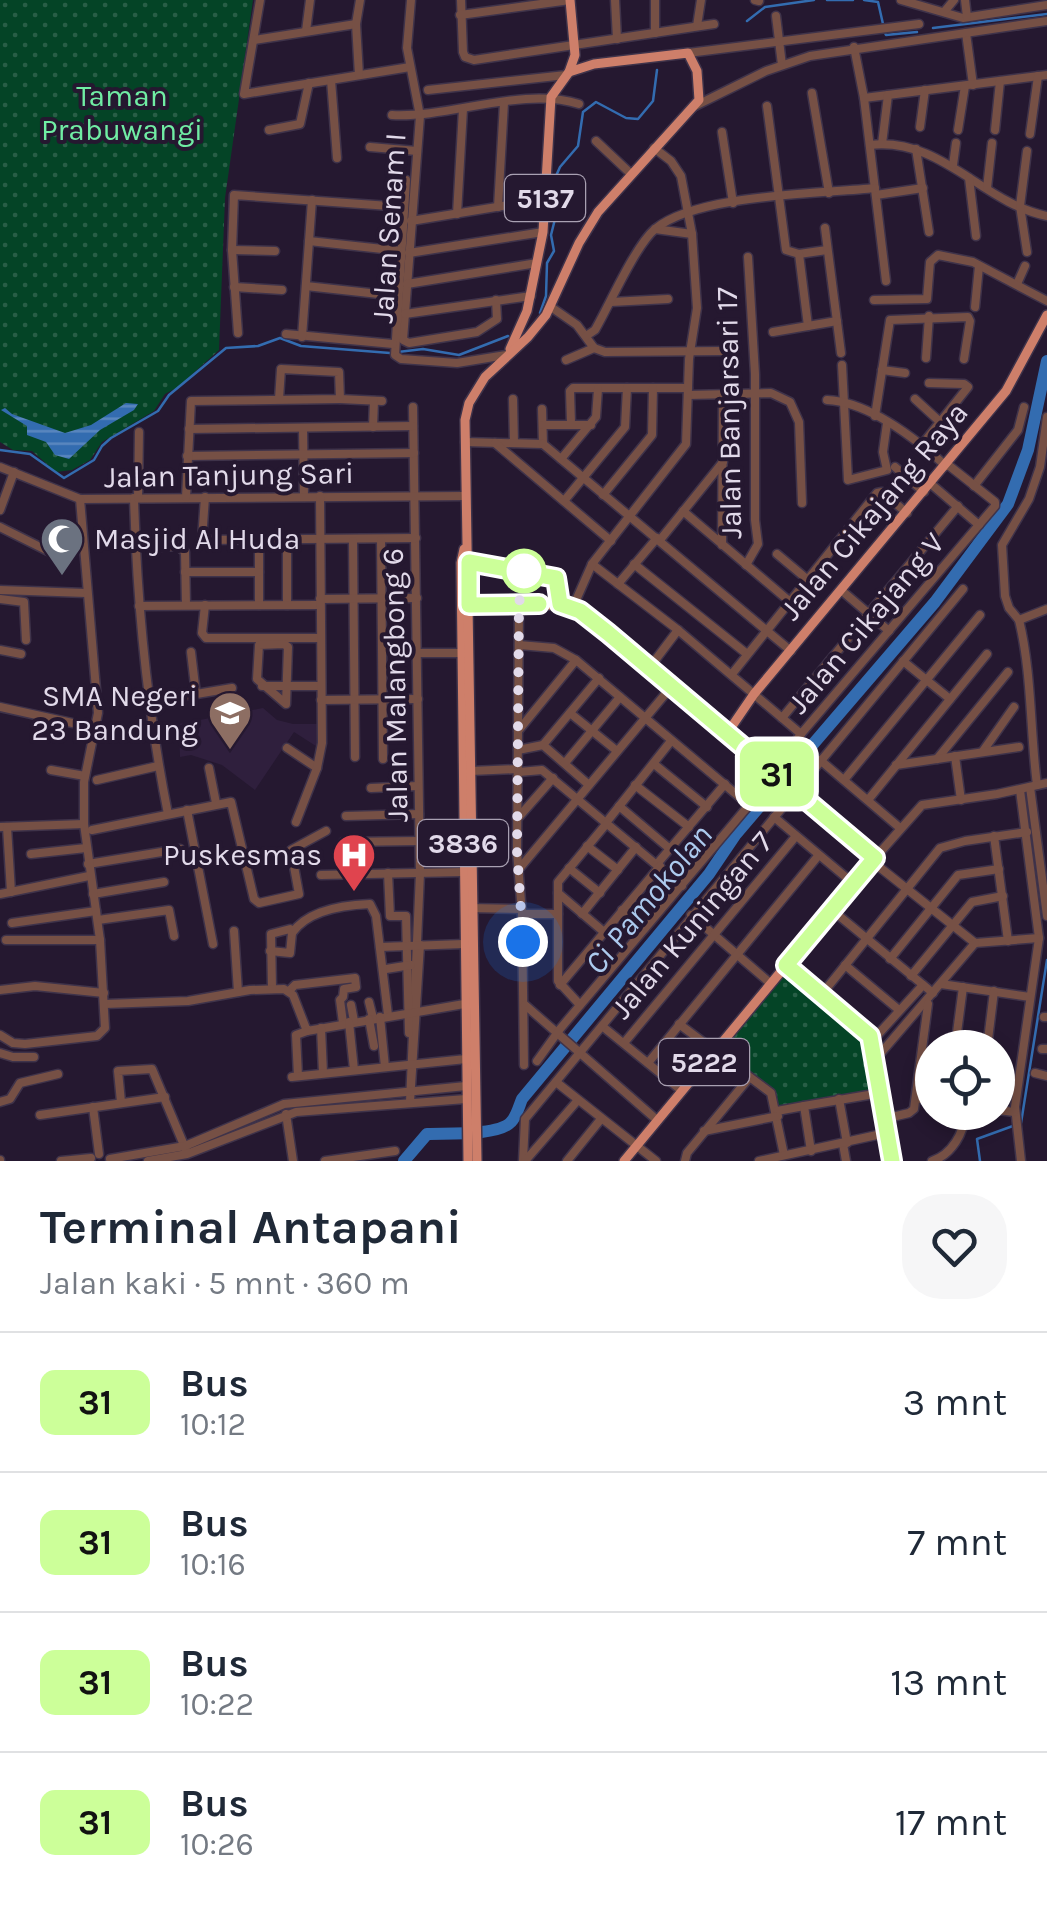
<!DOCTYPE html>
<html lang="id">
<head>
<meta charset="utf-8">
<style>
	body { margin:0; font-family:Karla,sans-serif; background:#f6f6f7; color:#1f2937; height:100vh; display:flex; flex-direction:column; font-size:38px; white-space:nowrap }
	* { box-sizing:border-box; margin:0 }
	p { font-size:32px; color:#747a83 }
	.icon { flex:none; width:55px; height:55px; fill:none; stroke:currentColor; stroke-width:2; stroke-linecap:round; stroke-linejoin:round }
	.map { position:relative; height:1161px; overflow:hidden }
	.details { display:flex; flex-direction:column; background:#fff; flex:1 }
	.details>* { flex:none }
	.badge { padding:0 20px; border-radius:15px; font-size:35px; line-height:65px }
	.tools { position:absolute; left:915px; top:1030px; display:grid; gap:20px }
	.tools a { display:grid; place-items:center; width:100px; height:100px; border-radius:50%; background:#fff; box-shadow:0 5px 15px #0003; font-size:50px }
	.you { position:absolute; width:50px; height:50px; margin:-25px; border:8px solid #fff; border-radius:50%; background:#1a73e8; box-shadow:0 0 0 15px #1a73e833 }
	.map>.badge { position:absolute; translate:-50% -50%; box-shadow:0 0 0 5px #fff }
	.round { display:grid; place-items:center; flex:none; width:105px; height:105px; border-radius:40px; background:#f6f6f7 }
	.summary { display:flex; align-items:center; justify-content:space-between; height:170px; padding:0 40px }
	h1 { font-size:48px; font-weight:700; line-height:75px }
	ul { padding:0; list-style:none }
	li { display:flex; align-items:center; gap:30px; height:140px; padding:0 40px; border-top:2px solid #e0e1e3 }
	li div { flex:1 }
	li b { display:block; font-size:38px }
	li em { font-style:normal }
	li .badge { min-width:110px; font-weight:700; text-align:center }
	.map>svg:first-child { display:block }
</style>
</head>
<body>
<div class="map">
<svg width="1047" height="1161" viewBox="0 0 1047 1161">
	<defs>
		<pattern id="park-dots" width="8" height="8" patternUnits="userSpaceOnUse" patternTransform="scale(2.5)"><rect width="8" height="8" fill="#044426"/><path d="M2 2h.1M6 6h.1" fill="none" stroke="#285e46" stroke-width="1.8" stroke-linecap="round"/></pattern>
		<pattern id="water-rules" width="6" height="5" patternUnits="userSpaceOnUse" patternTransform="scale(2.5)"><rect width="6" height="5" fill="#336cb0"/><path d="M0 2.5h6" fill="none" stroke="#5a87bf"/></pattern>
	</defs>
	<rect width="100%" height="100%" fill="#251830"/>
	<polygon fill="#2f1f3d" points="263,708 277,720 293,724 319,724 319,748 294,732 255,790 222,765 191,755 180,757 179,724"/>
	<g fill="url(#park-dots)">
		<polygon points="0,0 253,0 225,198 219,350 178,387 165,394 154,411 102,442 90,460 72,470 56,472 32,451 13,450 0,442"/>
		<polygon points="786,965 866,1031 880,1093 777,1111 771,1093 713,1050"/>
	</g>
	<polygon fill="url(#water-rules)" points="126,403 138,404 134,410 100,430 69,459 55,455 46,442 27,435 27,426 1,410 5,408 12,414 65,433 91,425"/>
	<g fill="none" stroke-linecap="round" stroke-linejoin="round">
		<g stroke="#336cb0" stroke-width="2.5">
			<polyline points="827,0 853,0"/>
			<polyline points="864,0 878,2 883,24"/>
			<polyline points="747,21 765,7 814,0"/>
			<polyline points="933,28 1047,14"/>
			<polyline points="885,33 886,35 917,32"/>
			<polyline points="540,313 546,296 547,263 554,251 551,235 558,207 552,185 560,167 578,146 583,112 596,102 626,118 638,119 653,101 657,70"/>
			<polyline points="398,352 423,349 459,355 508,336"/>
			<polyline points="0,450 30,454 64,478 94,460 102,446 111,438 158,411 169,395 226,348 258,346 280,338 301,346 390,353"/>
			<polyline points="980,1161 977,1139 1021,1123 1047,960"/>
		</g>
		<path stroke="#336cb0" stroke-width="12" d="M404,1161l23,-27c20,-1 71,2 84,-12 6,-6 8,-16 11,-23l187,-225 27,-40 199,-232 73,-98 20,-54 19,-89"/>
		<g stroke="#3f334a" stroke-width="11">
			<g id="minor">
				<polyline points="260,0 244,94 410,67"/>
				<polyline points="411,0 407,48 420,116 403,340 409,343 477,332 497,319 496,300"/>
				<polyline points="461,0 463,52 465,57 474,60 714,24"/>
				<polyline points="615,0 617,39"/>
				<polyline points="755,0 759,1"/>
				<polyline points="901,0 963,18 1047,5"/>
				<polyline points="965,0 967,17"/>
				<polyline points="944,12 954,0"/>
				<polyline points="460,15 570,0"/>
				<polyline points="776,16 782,65"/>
				<polyline points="697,26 701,0"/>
				<polyline points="306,31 310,0"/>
				<polyline points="655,33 655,0"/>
				<polyline points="966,33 973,85"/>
				<polyline points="254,40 356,24"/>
				<polyline points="854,47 864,98 886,281"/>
				<polyline points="688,53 919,24"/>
				<polyline points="359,75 356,24 360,0"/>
				<polyline points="331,80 337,158"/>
				<polyline points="428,90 566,75"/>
				<polyline points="812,93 829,193"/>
				<polyline points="864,98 1047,75"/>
				<polyline points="695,106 766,71 810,56 1047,21"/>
				<polyline points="767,106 786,250 799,254 827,250"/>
				<path d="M392,115c59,3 131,-29 187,-11"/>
				<polyline points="920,127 925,90"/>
				<polyline points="269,130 300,124 309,83"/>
				<polyline points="958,130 965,86"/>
				<polyline points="995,130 1000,81"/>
				<polyline points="722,132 733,203"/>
				<polyline points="1030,134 1038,76"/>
				<polyline points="596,141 630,173"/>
				<polyline points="882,144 888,95"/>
				<path d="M870,145c72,-8 112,58 177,71"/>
				<polyline points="370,147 417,151"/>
				<polyline points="916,149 929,232"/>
				<polyline points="1027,151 1020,206 1027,252"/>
				<polyline points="953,165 956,143"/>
				<polyline points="969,178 976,236"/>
				<polyline points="406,180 395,355 401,359 457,363 506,355"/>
				<polyline points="987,188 992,143"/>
				<polyline points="876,195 923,188"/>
				<polyline points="498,207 504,103"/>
				<polyline points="457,214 463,109"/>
				<polyline points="411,221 545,199"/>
				<polyline points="825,228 841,353"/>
				<polyline points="655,229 692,234"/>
				<polyline points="309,241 401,251"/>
				<polyline points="232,250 275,251"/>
				<polyline points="409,253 543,232"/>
				<polyline points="799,254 808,326"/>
				<polyline points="407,284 537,263"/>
				<polyline points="1017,284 1025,266"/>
				<polyline points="306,286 397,296"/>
				<polyline points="234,287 282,290"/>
				<polyline points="874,300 927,299 930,262 938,255 973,262 1047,301"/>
				<polyline points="611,302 668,299"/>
				<polyline points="551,307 577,325 594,348 605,352 725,351"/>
				<polyline points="975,307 979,266"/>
				<polyline points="405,314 531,296"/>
				<polyline points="773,332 837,321"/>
				<polyline points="238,333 232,250 234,195 404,207"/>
				<polyline points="286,334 393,344"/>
				<path d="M586,336l9,-6c14,-24 40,-84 60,-101 42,-35 164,-35 220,-41"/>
				<polyline points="302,337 312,200"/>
				<polyline points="926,358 929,316"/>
				<polyline points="566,360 594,348"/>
				<polyline points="842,365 848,480 887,470 883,452 887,423"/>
				<polyline points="882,370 905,373"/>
				<polyline points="688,395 771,393 790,402 799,422 802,503"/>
				<polyline points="340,399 382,401"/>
				<polyline points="513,399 514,443"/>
				<polyline points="915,399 939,421"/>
				<path d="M827,400c42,2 88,38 119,66"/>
				<polyline points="413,407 420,873 410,1102 420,945"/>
				<polyline points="542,409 543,444"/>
				<polyline points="875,416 890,320 968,317 970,321 964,359"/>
				<polyline points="571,423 570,391 573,388 688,388"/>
				<polyline points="543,425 591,425"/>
				<polyline points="373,427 374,401"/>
				<polyline points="303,428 304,497"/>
				<polyline points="189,429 413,426"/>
				<polyline points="465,442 543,444"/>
				<polyline points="495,443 611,541"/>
				<polyline points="543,444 791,651"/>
				<polyline points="921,446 968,387 964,384 929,383"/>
				<polyline points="187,456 414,453"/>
				<polyline points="561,459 596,417 598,389"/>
				<polyline points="0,467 80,499 465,496"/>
				<polyline points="895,467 924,492"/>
				<polyline points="931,484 979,525"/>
				<polyline points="974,486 1018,430 1024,407"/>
				<polyline points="603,495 652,435 653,388"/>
				<polyline points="186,497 191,401 340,399 339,372 281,369 279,399"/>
				<polyline points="205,497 202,540 416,538"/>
				<path d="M134,498c3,107 13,211 34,316"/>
				<polyline points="138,498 139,432"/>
				<polyline points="564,501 625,427 627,388"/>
				<polyline points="0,510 14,472"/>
				<polyline points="683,511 789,601"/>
				<polyline points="0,527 50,552"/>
				<polyline points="259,540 259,605"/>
				<polyline points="381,540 383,759"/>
				<polyline points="660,540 723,462"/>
				<polyline points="353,541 355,757"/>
				<polyline points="722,545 723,394"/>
				<polyline points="162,547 178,546 185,552 186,605"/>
				<polyline points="777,554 808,580"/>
				<polyline points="592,564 678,630 801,734"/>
				<polyline points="634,564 747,654"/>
				<polyline points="746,565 758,544 755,520 755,374 748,257"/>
				<polyline points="185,572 259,572"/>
				<polyline points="618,584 657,538"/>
				<polyline points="0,590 86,593"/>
				<polyline points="841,590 889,631"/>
				<polyline points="0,599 24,602 26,640"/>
				<polyline points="320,599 417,598"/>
				<polyline points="205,605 202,633 206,638 320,638"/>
				<polyline points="287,605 287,541"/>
				<polyline points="519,605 517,851 522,914 524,1065"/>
				<polyline points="139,606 320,605"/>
				<polyline points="573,607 592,564 686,444 689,359 697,308 692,234 681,176 671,161 654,148"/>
				<polyline points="1019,620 1009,608 1005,596 1002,545 1029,499 1040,467 1047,417"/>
				<polygon points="284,644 288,647 286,704 257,679 259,645"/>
				<polyline points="519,645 554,648 576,660 749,805"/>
				<polyline points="0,650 21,654"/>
				<polyline points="191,652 196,694"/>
				<polyline points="417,653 461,653"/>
				<polyline points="903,661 950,699"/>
				<polyline points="650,667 678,630"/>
				<polyline points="732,674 877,493 882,492 907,513"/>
				<polyline points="262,686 321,686"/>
				<polyline points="321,700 418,699"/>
				<polyline points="149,702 232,688"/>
				<polyline points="0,707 95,728"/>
				<polyline points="570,713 617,751"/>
				<polyline points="782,718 958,506"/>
				<polyline points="518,731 576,660"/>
				<polyline points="543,745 599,678"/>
				<polyline points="287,748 317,768"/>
				<polyline points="518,750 543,745 589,785"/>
				<polyline points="983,751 1014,707"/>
				<polyline points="955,756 961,800"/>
				<polyline points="937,759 1008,672"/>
				<polyline points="820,760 900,828"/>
				<polyline points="565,763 620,697"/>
				<polyline points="654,764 707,807"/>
				<polyline points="896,765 1019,747"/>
				<polyline points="209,768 216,803"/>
				<polyline points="51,770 85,776"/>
				<polyline points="471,771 518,769"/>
				<polyline points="519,772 542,770 682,886"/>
				<polyline points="97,780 158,766"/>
				<polyline points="844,780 980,615"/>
				<polyline points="635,785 689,827"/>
				<path d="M1037,785c-7,-54 -5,-112 -18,-165l28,-11"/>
				<polyline points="1030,787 1047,916"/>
				<polyline points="371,788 418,786"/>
				<polyline points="1020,790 1039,938 1015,1107 1021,1161"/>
				<polyline points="868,800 987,654"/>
				<polyline points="619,806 670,849"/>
				<polyline points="187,810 213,944"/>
				<polyline points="346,816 419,814"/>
				<polyline points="774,817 854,884"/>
				<polyline points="517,819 553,778"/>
				<polyline points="609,819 671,741"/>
				<polyline points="296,822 317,768 322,743 320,496"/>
				<polyline points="0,827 84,824"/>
				<polyline points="7,827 11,892"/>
				<polyline points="92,830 231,802 254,899 259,903 299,894 291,850 326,831"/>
				<polyline points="994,836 1008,941"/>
				<polyline points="343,842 419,841"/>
				<polyline points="587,846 618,870"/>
				<polyline points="31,854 86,848"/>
				<polyline points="875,858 922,805 997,794 1047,783"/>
				<polyline points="873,862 975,943 1039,938"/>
				<polyline points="88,864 180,849"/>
				<polyline points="657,864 725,784"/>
				<polyline points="569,868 600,893"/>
				<polyline points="519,869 672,686"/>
				<polyline points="388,873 390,916 406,916 409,1033"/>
				<polyline points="321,875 463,872"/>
				<polyline points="558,893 558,882 607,823"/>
				<polyline points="0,894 89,876"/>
				<polyline points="93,894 164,882"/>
				<polyline points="468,908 522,909"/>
				<polyline points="622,910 645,928"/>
				<polyline points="832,910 933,993"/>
				<polyline points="522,914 558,914"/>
				<polyline points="582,914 636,847"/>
				<polyline points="691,915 770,983"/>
				<polyline points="98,920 169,910 174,936"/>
				<polyline points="12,923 96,911"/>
				<polyline points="234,931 238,992"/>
				<polyline points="6,940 100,940"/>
				<polyline points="380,947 464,944"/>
				<polyline points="270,951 290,953 292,933"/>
				<polyline points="890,959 958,875 999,869"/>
				<polyline points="786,965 870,1036 892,1161"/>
				<polyline points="845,965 899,1010"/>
				<polyline points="386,969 411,965"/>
				<polyline points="911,976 972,902 1003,896"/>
				<polyline points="941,984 1030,997"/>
				<polyline points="560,985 660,866"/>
				<path d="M272,988l-1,-54 19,-5 2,4c16,-23 51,-28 78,-29l6,12 12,99"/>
				<polyline points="0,990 35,986 104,993"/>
				<polyline points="290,990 295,985 355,978 356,987 344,989 343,997 340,1000 343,1023"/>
				<polyline points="822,994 940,848 965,841 1027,832"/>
				<polyline points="369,1002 373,1018"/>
				<polyline points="105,1004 188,1001 250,990 284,989 293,995 307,1031 470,1003"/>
				<polyline points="351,1005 354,1021"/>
				<polyline points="525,1005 657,1120"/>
				<polyline points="580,1005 558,981 558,893 604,932"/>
				<polyline points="380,1017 385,1067"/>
				<polyline points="1044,1017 1047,1017"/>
				<polyline points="369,1019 374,1046"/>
				<polyline points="349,1022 354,1070"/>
				<polyline points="679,1024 771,1093 784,1155"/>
				<polyline points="602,1026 682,1091"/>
				<polyline points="321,1028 323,1073"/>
				<polyline points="0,1035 13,1043 25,1044 97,1036 105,1028 100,940 84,824 84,782 98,713 80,499"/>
				<polyline points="872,1041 923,985"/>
				<polyline points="624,1043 796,836"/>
				<polyline points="955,1048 963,987"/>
				<polyline points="987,1048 994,991"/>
				<polyline points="1042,1049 1047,1049"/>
				<polyline points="0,1053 13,1057 34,1057"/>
				<polyline points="537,1061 560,1029 749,805 801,734 995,506 995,502 947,464"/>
				<polyline points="874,1061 975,943"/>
				<polyline points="648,1063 818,856"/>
				<polyline points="1035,1073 1047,1076"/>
				<polyline points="298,1076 296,1035 307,1031"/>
				<polyline points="292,1077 466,1059"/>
				<polyline points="556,1082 656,1161"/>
				<polyline points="916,1098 932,1101"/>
				<polyline points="839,1099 847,1143"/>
				<polyline points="0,1102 10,1099 20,1083 58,1074"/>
				<polyline points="121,1102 118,1071 152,1069 186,1150"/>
				<polyline points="93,1107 99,1154"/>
				<polyline points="998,1110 1014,1112"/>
				<polyline points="777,1111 804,1106"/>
				<polyline points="286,1114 293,1161"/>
				<polyline points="40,1115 165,1097"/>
				<polyline points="884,1119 909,1113 914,1109 928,1004"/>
				<polyline points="966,1125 975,1112"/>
				<polyline points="704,1131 778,1116"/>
				<polyline points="843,1144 846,1161"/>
				<polyline points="811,1151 804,1106 880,1093"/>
				<polyline points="110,1159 185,1146 284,1104 466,1086"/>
				<polyline points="0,1160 0,1161"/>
				<polyline points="61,1161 91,1158"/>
				<polyline points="148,1161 187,1154 296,1112 466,1099"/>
				<polyline points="325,1161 395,1151"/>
				<polyline points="523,1161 525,1119 963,589"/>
				<polyline points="525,1161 578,1100"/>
				<polyline points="567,1161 601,1119"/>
				<polyline points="685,1161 687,1153 749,1078"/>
				<polyline points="759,1161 886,1133"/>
				<path d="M932,1161c19,-6 34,-29 32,-49"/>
			</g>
		</g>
		<g stroke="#3f334a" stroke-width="12">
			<g id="major">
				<polyline points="510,349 527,311 543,232 551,97 569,72 575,55 570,0"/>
				<polyline points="464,549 461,563 468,1161"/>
				<polyline points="462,605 559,605 580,611 875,858 624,1161"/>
				<polyline points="728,732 754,694 1006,391 1047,315"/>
				<polyline points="477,1161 465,420 469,403 485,377 528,337 546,315 579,243 598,212 699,100 697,71 688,53 594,64 569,72"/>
			</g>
		</g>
		<use href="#minor" stroke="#765045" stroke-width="8"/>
		<use href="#major" stroke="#ce7f6a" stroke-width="9"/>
	</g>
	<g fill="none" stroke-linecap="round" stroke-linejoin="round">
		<g stroke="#fff" stroke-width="22">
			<polyline id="line" points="539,604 469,605 469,562 556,578 560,604 580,611 608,633 875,858 786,965 870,1036 892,1161"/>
		</g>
		<use href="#line" stroke="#cf9" stroke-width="15"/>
		<polyline stroke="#e2daea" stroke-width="10" stroke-dasharray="0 18" points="523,942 517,851 519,604 524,571"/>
	</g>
	<defs>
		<g id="mosque-pin" transform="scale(2.25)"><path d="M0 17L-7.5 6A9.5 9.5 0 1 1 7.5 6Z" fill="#6b7280" stroke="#251830"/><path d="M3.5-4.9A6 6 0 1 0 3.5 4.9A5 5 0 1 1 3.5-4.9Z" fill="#fff"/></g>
		<g id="school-pin" transform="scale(2.25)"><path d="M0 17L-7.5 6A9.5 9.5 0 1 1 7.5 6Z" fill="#8d6e63" stroke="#251830"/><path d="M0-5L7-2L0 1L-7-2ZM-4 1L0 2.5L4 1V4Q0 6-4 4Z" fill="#fff"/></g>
		<g id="hospital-pin" transform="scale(2.25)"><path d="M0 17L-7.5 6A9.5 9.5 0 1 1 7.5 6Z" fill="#e0444e" stroke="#251830"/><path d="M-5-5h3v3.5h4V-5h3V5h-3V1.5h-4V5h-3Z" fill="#fff"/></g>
	</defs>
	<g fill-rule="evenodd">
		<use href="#mosque-pin" x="62" y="539"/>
		<use href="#school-pin" x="230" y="713"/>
		<use href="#hospital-pin" x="354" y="855"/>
	</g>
	<circle fill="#fff" stroke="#cf9" stroke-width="5" cx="524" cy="571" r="20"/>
	<g text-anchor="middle" stroke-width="8" stroke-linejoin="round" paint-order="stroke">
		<g fill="#251830" stroke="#a9a0b2" stroke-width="2.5">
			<rect x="505" y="175" width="80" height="46" rx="8"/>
			<rect x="418" y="820" width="90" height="46" rx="8"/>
			<rect x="659" y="1039" width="90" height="46" rx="8"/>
		</g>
		<g font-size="28" font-weight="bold" fill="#e2daea">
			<text x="545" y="208">5137</text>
			<text x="463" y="853">3836</text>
			<text x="704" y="1072">5222</text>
		</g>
		<g font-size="30" fill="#70eda4" stroke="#251830">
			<text x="122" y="106">Taman<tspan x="122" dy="34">Prabuwangi</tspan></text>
		</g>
		<g font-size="30" fill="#e2daea" stroke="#251830">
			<text transform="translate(389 228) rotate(-86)" y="10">Jalan Senam I</text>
			<text transform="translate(729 413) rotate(-91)" y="10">Jalan Banjarsari 17</text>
			<text transform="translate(229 475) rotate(-1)" y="10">Jalan Tanjung Sari</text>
			<text transform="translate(874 511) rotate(-50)" y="10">Jalan Cikajang Raya</text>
			<text transform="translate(866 623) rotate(-50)" y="10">Jalan Cikajang V</text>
			<text transform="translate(395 685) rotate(-91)" y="10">Jalan Malangbong 6</text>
			<text transform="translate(692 925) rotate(-50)" y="10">Jalan Kuningan 7</text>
		</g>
		<g font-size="30" fill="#e2daea" stroke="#251830" text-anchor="end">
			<text x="94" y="549" text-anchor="start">Masjid Al Huda</text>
			<text x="198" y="706">SMA Negeri<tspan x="198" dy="34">23 Bandung</tspan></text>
			<text x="322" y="865">Puskesmas</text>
		</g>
		<g font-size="32" font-style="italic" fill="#accaee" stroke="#251830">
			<text transform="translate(648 899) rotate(-51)" y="11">Ci Pamokolan</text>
		</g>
	</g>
</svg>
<div class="tools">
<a><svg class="icon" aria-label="locate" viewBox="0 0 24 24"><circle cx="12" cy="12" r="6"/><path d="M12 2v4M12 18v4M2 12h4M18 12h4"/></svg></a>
</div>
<div class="you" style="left:523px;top:942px"></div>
<b class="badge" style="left:777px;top:774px;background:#cf9;color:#111">31</b>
</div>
<section class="details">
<div class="summary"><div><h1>Terminal Antapani</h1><p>Jalan kaki · 5 mnt · 360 m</p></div><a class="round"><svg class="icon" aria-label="heart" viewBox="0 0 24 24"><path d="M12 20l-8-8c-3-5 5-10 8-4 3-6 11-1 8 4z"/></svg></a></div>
<ul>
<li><span class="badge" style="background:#cf9;color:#111">31</span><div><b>Bus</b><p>10:12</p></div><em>3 mnt</em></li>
<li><span class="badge" style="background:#cf9;color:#111">31</span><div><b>Bus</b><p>10:16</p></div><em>7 mnt</em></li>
<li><span class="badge" style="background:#cf9;color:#111">31</span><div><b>Bus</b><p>10:22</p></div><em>13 mnt</em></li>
<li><span class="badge" style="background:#cf9;color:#111">31</span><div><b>Bus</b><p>10:26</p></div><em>17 mnt</em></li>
</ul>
</section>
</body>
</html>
